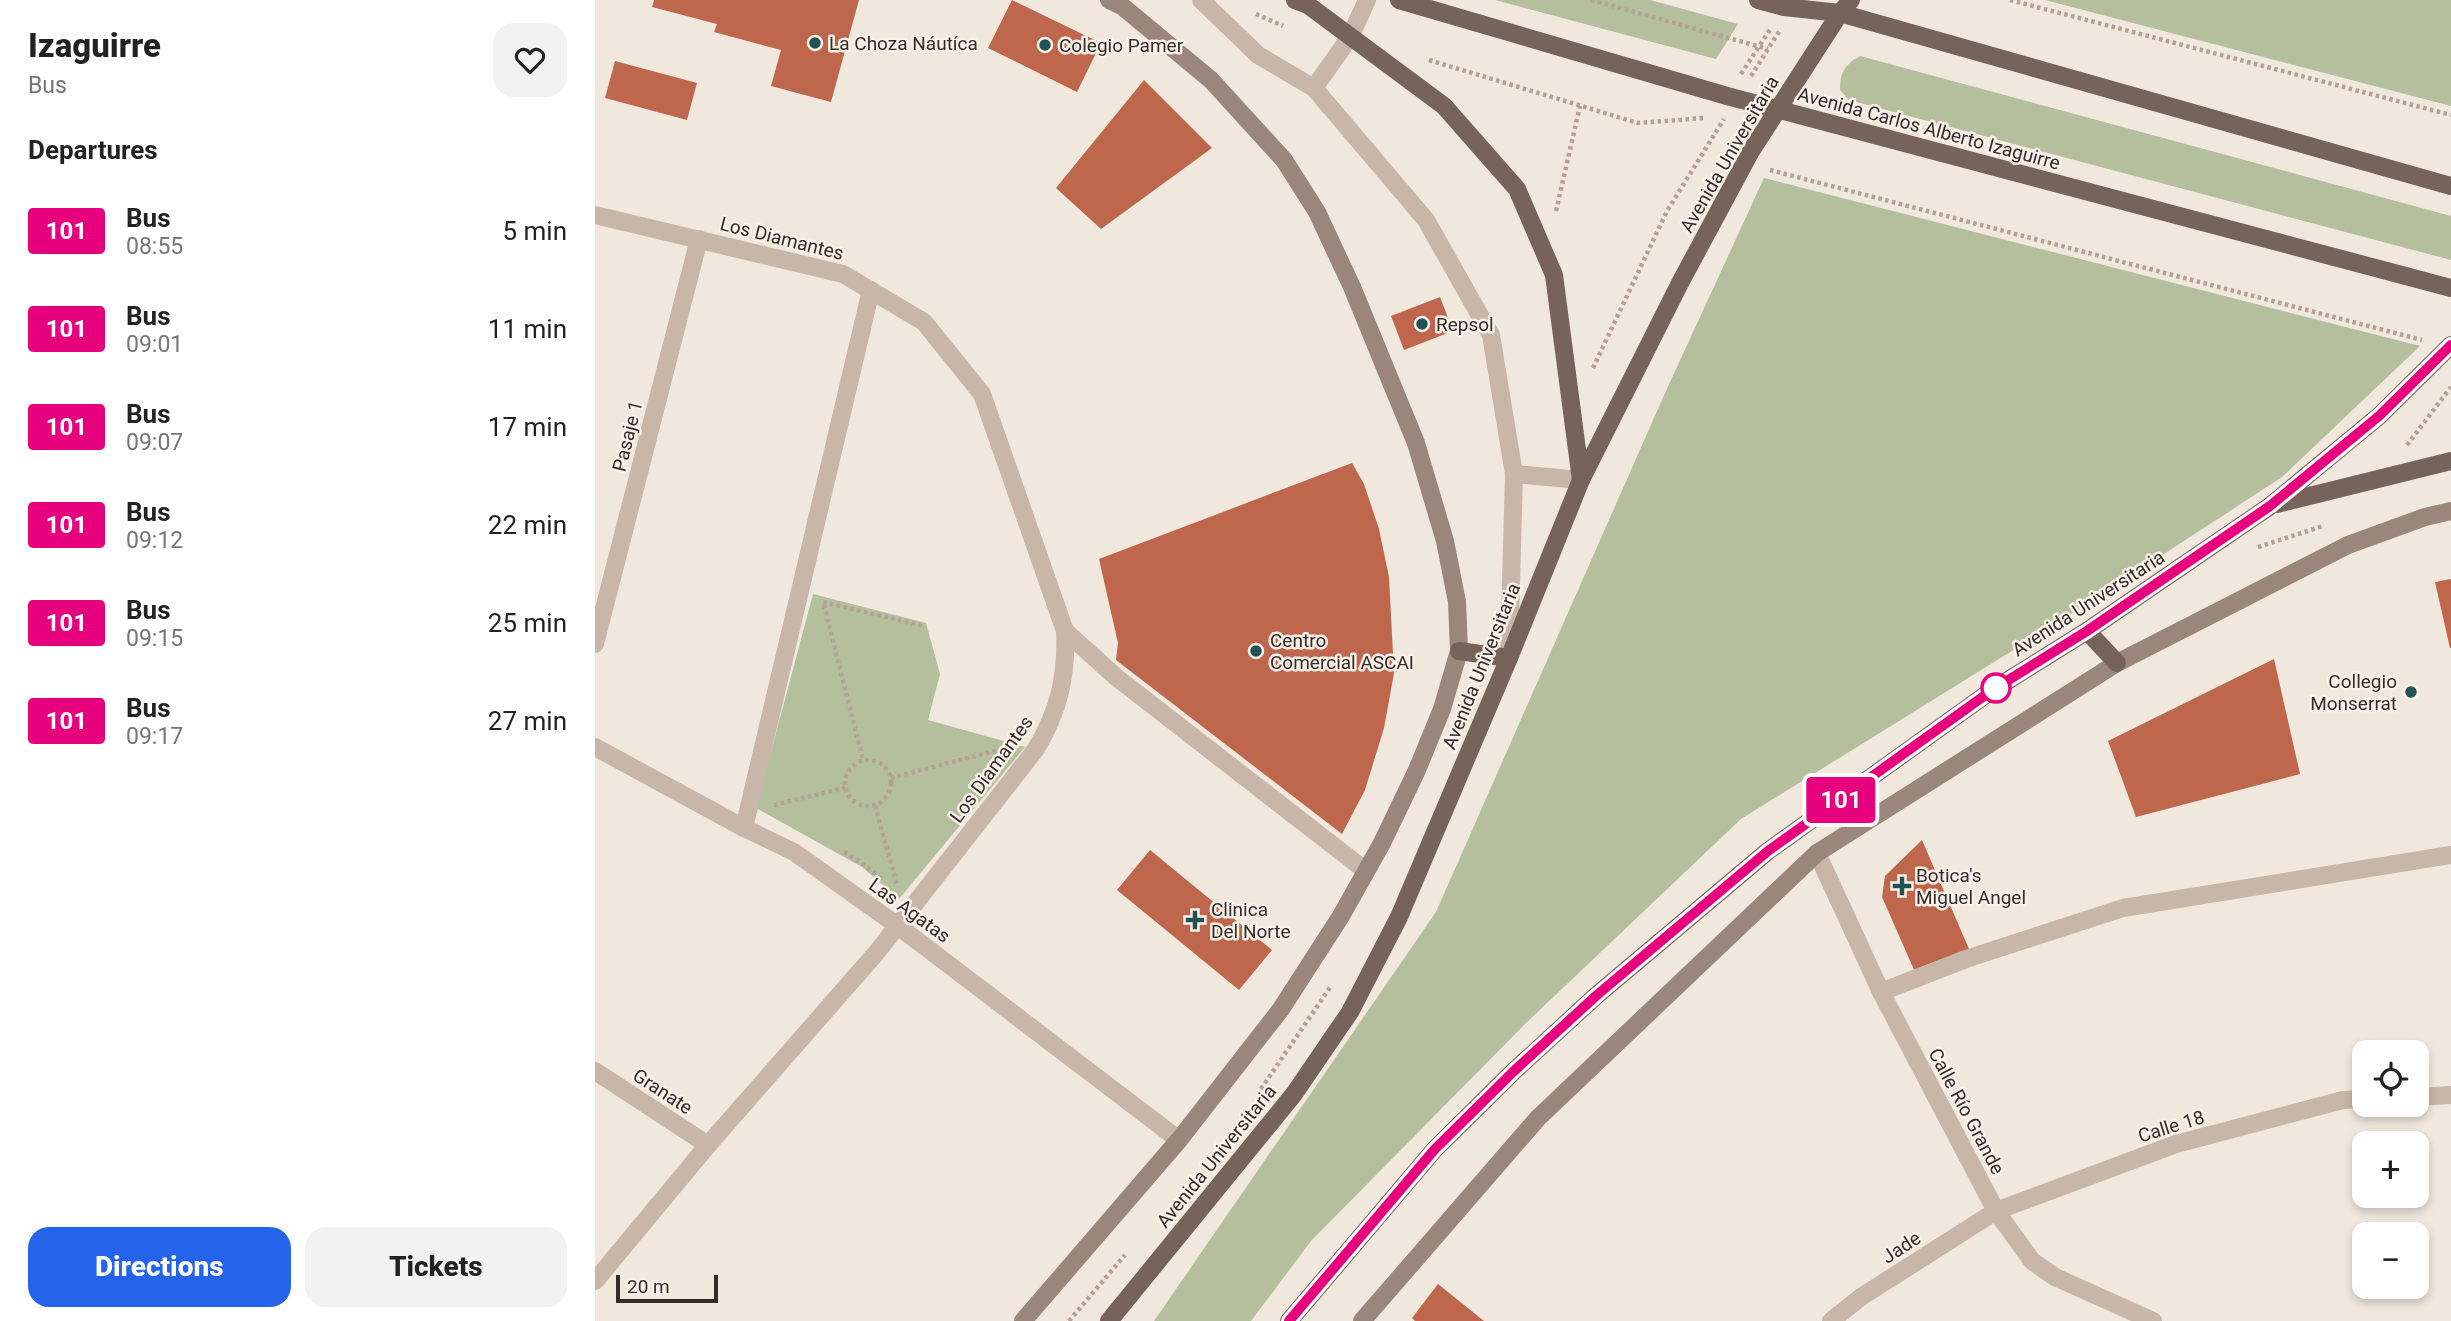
<!DOCTYPE html>
<html lang="en">
<head>
<meta charset="utf-8">
<style>
	body { margin:0; font-family:Roboto,sans-serif; background:#f2f2f2; color:#222; height:100vh; display:flex; flex-direction:column; font-size:26px; white-space:nowrap }
	* { box-sizing:border-box; margin:0 }
	p { font-size:23px; color:#767676 }
	.icon { flex:none; width:38px; height:38px; fill:none; stroke:currentColor; stroke-width:2; stroke-linecap:round; stroke-linejoin:round }
	.map { position:relative; flex:1; overflow:hidden }
	.sheet { display:flex; flex-direction:column; background:#fff; width:595px }
	.sheet>* { flex:none }
	.badge { padding:0 14px; border-radius:5px; font-size:24px; line-height:46px }
	.tools { position:absolute; left:1757px; top:1040px; display:grid; gap:14px }
	.tools a { display:grid; place-items:center; width:77px; height:77px; border-radius:14px; background:#fff; box-shadow:0 4px 10px #0003; font-size:35px }
	.scale { position:absolute; left:21px; bottom:18px; width:102px; box-sizing:border-box; padding-left:7px; border:4px solid #352c29; border-top:0; font-size:19px; line-height:24px; white-space:nowrap; color:#352c29; -webkit-text-stroke:5px #f8f1e9; paint-order:stroke }
	.map>.badge { position:absolute; translate:-50% -50%; box-shadow:0 0 0 4px #fff }
	h2 { padding:0 28px; font-size:26px; line-height:63px }
	.round { display:grid; place-items:center; flex:none; width:74px; height:74px; border-radius:21px; background:#f2f2f2 }
	.head { display:flex; align-items:center; justify-content:space-between; height:119px; padding:0 28px }
	h1 { font-size:33px; font-weight:800; line-height:52px }
	.action { display:flex; gap:14px; margin-top:auto; padding:14px 28px }
	.action a { flex:1; height:80px; border-radius:21px; background:#2563eb; color:#fff; font-size:28px; font-weight:800; line-height:80px; text-align:center }
	.action a+a { background:#f2f2f2; color:#222 }
	ul { padding:0; list-style:none }
	li { display:flex; align-items:center; gap:21px; height:98px; padding:0 28px }
	li div { flex:1 }
	li b { display:block; font-size:26px }
	li em { font-style:normal }
	li .badge { min-width:77px; font-weight:700; text-align:center }
	main { display:flex; flex:1; min-height:0 }
	.map>svg:first-child { display:block }
</style>
</head>
<body>
<main>
<section class="sheet">
<div class="head"><div><h1>Izaguirre</h1><p>Bus</p></div><a class="round"><svg class="icon" aria-label="heart" viewBox="0 0 24 24"><path d="M12 20l-8-8c-3-5 5-10 8-4 3-6 11-1 8 4z"/></svg></a></div>
<h2>Departures</h2>
<ul>
<li><span class="badge" style="background:#e6007e;color:#fff">101</span><div><b>Bus</b><p>08:55</p></div><em>5 min</em></li>
<li><span class="badge" style="background:#e6007e;color:#fff">101</span><div><b>Bus</b><p>09:01</p></div><em>11 min</em></li>
<li><span class="badge" style="background:#e6007e;color:#fff">101</span><div><b>Bus</b><p>09:07</p></div><em>17 min</em></li>
<li><span class="badge" style="background:#e6007e;color:#fff">101</span><div><b>Bus</b><p>09:12</p></div><em>22 min</em></li>
<li><span class="badge" style="background:#e6007e;color:#fff">101</span><div><b>Bus</b><p>09:15</p></div><em>25 min</em></li>
<li><span class="badge" style="background:#e6007e;color:#fff">101</span><div><b>Bus</b><p>09:17</p></div><em>27 min</em></li>
</ul>
<div class="action"><a>Directions</a><a>Tickets</a></div>
</section>
<div class="map">
<svg width="1856" height="1321" viewBox="0 0 1856 1321">
	<rect width="100%" height="100%" fill="#f0e7dd"/>
	<g fill="#b4bf9d">
		<polygon points="900,0 1055,0 1143,24 1121,59"/>
		<polygon points="1450,0 1856,0 1856,106"/>
		<path d="M1265,56l591,160v44l-602,-160 -9,-10c0,-17 4,-25 20,-34z"/>
		<polygon points="1169,178 1825,346 1687,477 1494,603 1146,819 931,1023 716,1241 656,1321 559,1321 841,912 1070,393"/>
		<polygon points="218,594 331,623 345,674 333,720 430,747 304,899 267,867 161,808"/>
	</g>
	<g fill="#be674d">
		<polygon points="59,0 264,0 236,102 176,86 186,50 119,32 122,24 57,7"/>
		<polygon points="417,0 506,43 482,92 393,48"/>
		<polygon points="20,61 102,83 92,120 10,98"/>
		<polygon points="549,80 617,148 506,229 461,188"/>
		<polygon points="845,297 858,331 809,350 796,316"/>
		<polygon points="757,463 769,484 784,529 794,577 799,673 789,728 770,790 747,834 521,660 523,643 504,559"/>
		<polygon points="1856,579 1856,648 1855,648 1840,582"/>
		<polygon points="1679,659 1705,774 1541,817 1513,741"/>
		<polygon points="1327,840 1374,949 1320,972 1287,897 1290,876"/>
		<polygon points="555,850 677,950 644,990 522,890"/>
		<polygon points="843,1284 889,1321 820,1321 817,1318"/>
	</g>
	<g fill="none" stroke-linecap="round" stroke-linejoin="round">
		<g stroke="#b4a194" stroke-width="4.5" stroke-dasharray="3.5 3.5" stroke-linecap="butt">
			<polyline points="996,0 1173,49"/>
			<polyline points="1415,0 1856,115"/>
			<polyline points="661,14 688,26"/>
			<polyline points="834,60 1043,123 1109,118"/>
			<polyline points="1146,74 1176,28"/>
			<polyline points="1156,76 1185,30"/>
			<polyline points="1175,170 1827,340"/>
			<polyline points="961,211 985,106"/>
			<polyline points="998,368 1072,211 1129,119"/>
			<polyline points="1812,445 1856,387"/>
			<polyline points="1663,547 1728,526"/>
			<polyline points="228,602 329,626"/>
			<polyline points="229,605 268,760"/>
			<circle cx="273" cy="783" r="23"/>
			<polyline points="296,778 407,749"/>
			<polyline points="179,805 250,788"/>
			<polyline points="280,806 302,885"/>
			<polyline points="249,852 264,861 287,879"/>
			<polyline points="666,1089 736,986"/>
			<polyline points="474,1321 530,1255"/>
		</g>
		<g stroke="#c8b7a9" stroke-width="18">
			<polyline points="606,0 663,55 719,88 831,220 896,335 919,474 914,657"/>
			<polyline points="719,88 755,37 772,0"/>
			<polyline points="919,474 986,480"/>
		</g>
		<g stroke="#c8b7a9" stroke-width="18">
			<path d="M0,215l248,59 81,48 58,72 83,237c2,46 -6,79 -29,118l-159,203 -169,193 -113,136"/>
			<polyline points="470,631 521,677 771,871"/>
			<polyline points="0,644 104,239"/>
			<polyline points="0,747 149,828 199,852 303,926 584,1140"/>
			<polyline points="149,828 276,290"/>
			<polyline points="1222,853 1286,992 1401,1211 1437,1261 1460,1277 1558,1321"/>
			<polyline points="1286,992 1371,959 1528,908 1856,855"/>
			<polyline points="0,1071 113,1145"/>
			<polyline points="1822,1097 1856,1095"/>
			<polyline points="1236,1321 1266,1297 1401,1211 1581,1144 1748,1100 1769,1099"/>
		</g>
		<g stroke="#9b867b" stroke-width="18">
			<polyline points="428,1321 584,1140 686,1009 746,916 787,843 822,770 847,709 864,651 862,602 850,541 821,443 757,287 722,212 689,160 616,80 527,6 514,0"/>
			<polyline points="767,1321 943,1118 1222,853 1522,663 1753,545 1830,517 1856,511"/>
		</g>
		<g stroke="#76645b" stroke-width="18">
			<polyline points="700,0 713,5 849,106 922,189 959,275 986,480"/>
			<polyline points="804,0 1132,96 1856,288"/>
			<polyline points="1163,0 1189,7 1245,13 1856,186"/>
			<polyline points="1682,504 1856,461"/>
			<polyline points="1492,631 1522,663"/>
			<polyline points="864,651 914,658"/>
			<polyline points="514,1321 699,1094 755,1012 804,917 914,658 986,480 1085,283 1156,151 1245,13 1256,0"/>
			<polyline points="694,1321 840,1149 919,1071 1002,995 1173,851 1396,691 1492,631 1675,506 1784,416 1856,345"/>
		</g>
	</g>
	<g fill="none" stroke-linecap="round" stroke-linejoin="round">
		<g stroke="#fff" stroke-width="16">
			<polyline id="line" points="694,1321 840,1149 919,1071 1002,995 1173,851 1396,691 1492,631 1675,506 1784,416 1856,345"/>
		</g>
		<use href="#line" stroke="#e6007e" stroke-width="10"/>
	</g>
	<g fill="#215254" stroke="#f8f1e9" stroke-width="2.5">
		<circle cx="220" cy="43" r="7"/>
		<circle cx="450" cy="45" r="7"/>
		<circle cx="827" cy="324" r="7"/>
		<circle cx="661" cy="651" r="7"/>
		<circle cx="1816" cy="692" r="7"/>
		<path d="M1303.5 875.5h7v7h7v7h-7v7h-7v-7h-7v-7h7z"/>
		<path d="M596.5 909.5h7v7h7v7h-7v7h-7v-7h-7v-7h7z"/>
	</g>
	<circle fill="#fff" stroke="#e6007e" stroke-width="3.5" cx="1401" cy="688" r="14"/>
	<g text-anchor="middle" stroke-width="5" stroke-linejoin="round" paint-order="stroke">
		<g font-size="19" fill="#352c29" stroke="#f8f1e9" text-anchor="start">
			<text x="234" y="50">La Choza Náutíca</text>
			<text x="464" y="52">Colegio Pamer</text>
			<text x="841" y="331">Repsol</text>
			<text x="675" y="647">Centro<tspan x="675" dy="22">Comercial ASCAI</tspan></text>
			<text x="1802" y="688" text-anchor="end">Collegio<tspan x="1802" dy="22">Monserrat</tspan></text>
			<text x="1321" y="882">Botica's<tspan x="1321" dy="22">Miguel Angel</tspan></text>
			<text x="616" y="916">Clinica<tspan x="616" dy="22">Del Norte</tspan></text>
		</g>
		<g font-size="19" fill="#352c29" stroke="#f8f1e9">
			<text transform="translate(1334 128) rotate(15)" y="7">Avenida Carlos Alberto Izaguirre</text>
			<text transform="translate(1134 154) rotate(-60)" y="7">Avenida Universitaria</text>
			<text transform="translate(187 238) rotate(14)" y="7">Los Diamantes</text>
			<text transform="translate(32 436) rotate(-76)" y="7">Pasaje 1</text>
			<text transform="translate(1493 603) rotate(-33)" y="7">Avenida Universitaria</text>
			<text transform="translate(886 666) rotate(-68)" y="7">Avenida Universitaria</text>
			<text transform="translate(396 769) rotate(-54)" y="7">Los Diamantes</text>
			<text transform="translate(315 910) rotate(36)" y="7">Las Agatas</text>
			<text transform="translate(68 1091) rotate(33)" y="7">Granate</text>
			<text transform="translate(1372 1111) rotate(62)" y="7">Calle Río Grande</text>
			<text transform="translate(1576 1126) rotate(-17)" y="7">Calle 18</text>
			<text transform="translate(621 1156) rotate(-51)" y="7">Avenida Universitaria</text>
			<text transform="translate(1306 1247) rotate(-33)" y="7">Jade</text>
		</g>
	</g>
</svg>
<div class="tools">
<a><svg class="icon" aria-label="locate" viewBox="0 0 24 24"><circle cx="12" cy="12" r="6"/><path d="M12 2v4M12 18v4M2 12h4M18 12h4"/></svg></a>
<a>+</a>
<a>−</a>
</div>
<div class="scale">20 m</div>
<b class="badge" style="left:1246px;top:800px;background:#e6007e;color:#fff">101</b>
</div>
</main>
</body>
</html>
